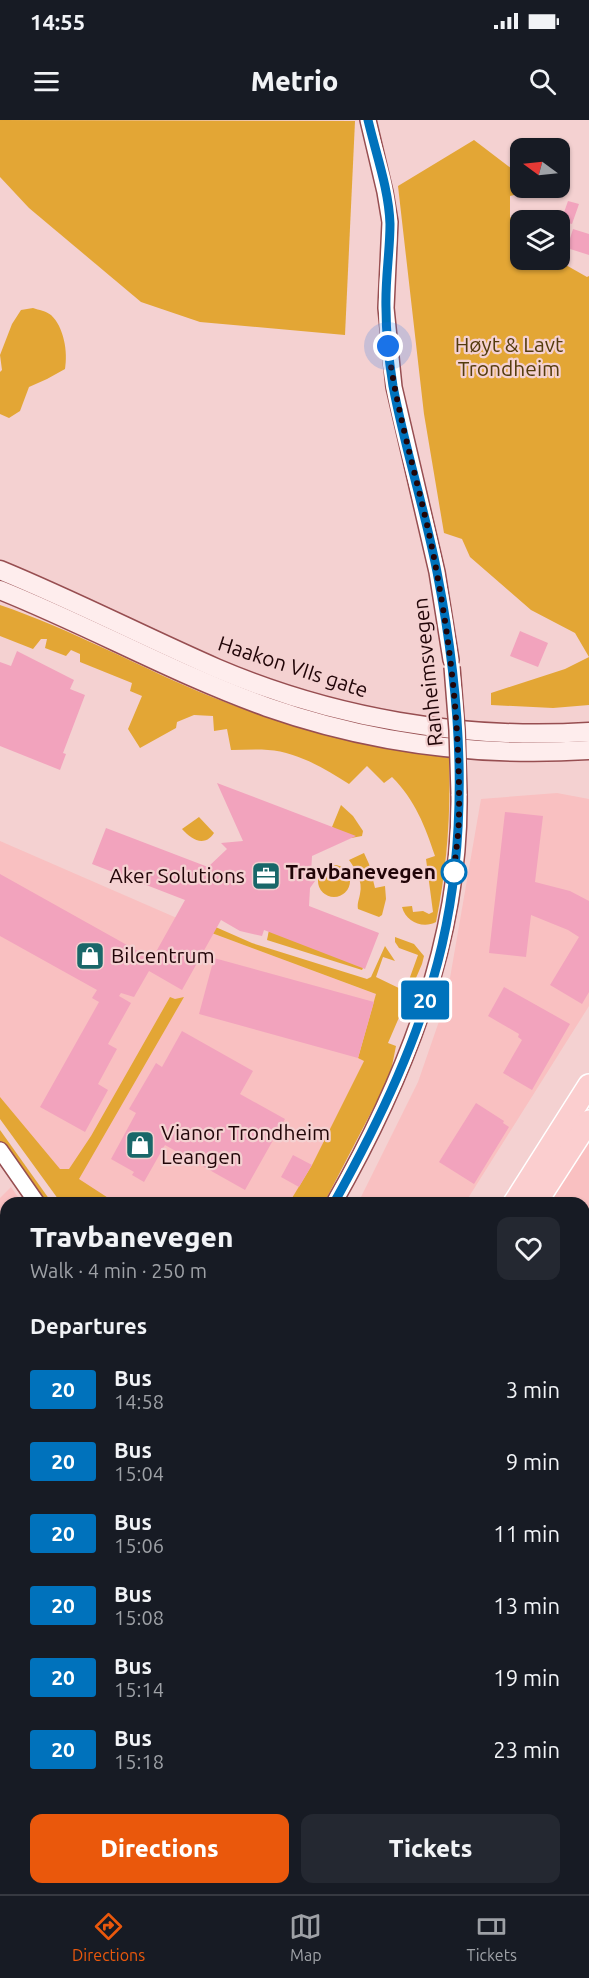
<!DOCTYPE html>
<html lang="en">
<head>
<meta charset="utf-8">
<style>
	body { margin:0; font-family:Ubuntu,sans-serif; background:#242831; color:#f1f3f6; height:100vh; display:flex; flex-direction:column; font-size:22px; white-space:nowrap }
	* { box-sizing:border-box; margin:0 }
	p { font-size:20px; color:#9ea1a6 }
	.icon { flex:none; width:33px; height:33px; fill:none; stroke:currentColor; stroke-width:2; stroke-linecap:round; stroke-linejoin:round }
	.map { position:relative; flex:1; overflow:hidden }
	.panel { position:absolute; left:0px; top:1077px; width:590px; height:698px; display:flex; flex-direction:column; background:#171b24; border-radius:18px 18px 0 0; box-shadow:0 2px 4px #0004 }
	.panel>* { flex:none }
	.badge { padding:0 12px; border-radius:4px; font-size:21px; line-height:39px }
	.needle { width:39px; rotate:285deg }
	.buttons { position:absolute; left:510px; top:18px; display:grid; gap:12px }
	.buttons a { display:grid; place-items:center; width:60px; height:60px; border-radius:12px; background:#171b24; box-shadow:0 2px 4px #0004; font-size:30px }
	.you { position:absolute; width:30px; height:30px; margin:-15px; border:4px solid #fff; border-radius:50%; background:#1a73e8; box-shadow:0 0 0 9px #1a73e833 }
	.map>.badge { position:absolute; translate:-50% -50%; box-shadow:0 0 0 3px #fff }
	h2 { padding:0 30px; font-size:22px; line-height:54px }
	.round { display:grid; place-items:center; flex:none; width:63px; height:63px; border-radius:12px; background:#242831 }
	.overview { display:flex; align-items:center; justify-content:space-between; height:102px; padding:0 30px }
	h1 { font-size:28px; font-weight:800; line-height:45px }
	.button { display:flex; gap:12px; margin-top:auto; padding:12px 30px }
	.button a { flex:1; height:69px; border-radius:12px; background:#ea580c; color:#fff; font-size:24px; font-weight:800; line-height:69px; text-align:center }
	.button a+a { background:#242831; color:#f1f3f6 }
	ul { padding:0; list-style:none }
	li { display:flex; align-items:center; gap:18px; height:72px; padding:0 30px }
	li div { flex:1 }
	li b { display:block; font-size:22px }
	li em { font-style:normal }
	li .badge { min-width:66px; font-weight:700; text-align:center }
	.status { display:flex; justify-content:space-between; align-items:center; height:42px; padding:0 30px; background:#171b24; direction:ltr }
	.status svg { height:16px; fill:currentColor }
	header { display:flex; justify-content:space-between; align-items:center; height:78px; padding:0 30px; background:#171b24; font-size:27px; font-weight:800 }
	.dock { display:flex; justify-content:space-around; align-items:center; height:84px; border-top:2px solid #363941; background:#171b24; font-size:16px; color:#9ea1a6 }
	.dock a { display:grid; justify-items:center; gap:3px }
	.dock .selected { color:#ea580c }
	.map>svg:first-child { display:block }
</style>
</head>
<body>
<div class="status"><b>14:55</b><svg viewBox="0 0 49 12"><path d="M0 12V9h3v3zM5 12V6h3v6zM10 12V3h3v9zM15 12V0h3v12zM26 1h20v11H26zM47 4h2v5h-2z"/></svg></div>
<header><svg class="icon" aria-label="menu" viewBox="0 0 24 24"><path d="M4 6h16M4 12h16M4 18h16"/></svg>Metrio<svg class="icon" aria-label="search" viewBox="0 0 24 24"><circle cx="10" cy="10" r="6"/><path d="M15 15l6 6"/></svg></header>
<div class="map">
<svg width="589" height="1774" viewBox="0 0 589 1774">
	<rect width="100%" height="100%" fill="#f4d1d1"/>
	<g fill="#f9c0c1">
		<polygon points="557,673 589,679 589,886 465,1083 358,1083 418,962 446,881 481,679"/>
		<polygon points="0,721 209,812 400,883 298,1083 70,1083 0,991"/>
		<polygon points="589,1019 589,1351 584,1349 584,1083 549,1083"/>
		<polygon points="11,1067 22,1083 6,1083 6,1366 0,1362 0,1078"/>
	</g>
	<g fill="#e3a635">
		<polygon points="0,0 355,1 345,215 200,202 141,182 29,88 0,57"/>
		<polygon points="474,20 520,55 520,68 539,69 510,76 510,97 520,106 520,140 557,140 587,157 589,156 589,585 553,588 491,585 491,573 565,549 589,537 575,513 531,490 470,437 462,419 444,413 424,294 398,66"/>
		<path d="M33,188c6,2 13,3 18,7 13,12 17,37 14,54l-18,10 -18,8 -9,24 -11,7 -9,-4v-42l2,-2 -2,-15 12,-31 9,-14z"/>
		<path d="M0,485c73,25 141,63 212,92 80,32 153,48 237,61 2,55 -2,110 -13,164 -13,7 -30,0 -34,-15l10,-1 1,6 10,-1 6,3 4,-2 -7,-53 9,-3c-10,-30 -20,-56 -43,-79l-8,6 -17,-17 -18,18c-24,-15 -51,-32 -81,-34 -12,-1 -25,0 -37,0l-4,-21 -13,2 -1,-15 -19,-1 -17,7 -1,6 -36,20 -12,-19 14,-33 -12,-5 2,-8 -52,-21v-8l-9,-4 -5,6 -21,-8 2,-9h-6l-8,10 -33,-13z"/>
		<polygon points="341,685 353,696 363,711 362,716 351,718 332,707"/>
		<path d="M199,697l15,16c-10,15 -23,6 -32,-4z"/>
		<path d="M364,733l5,11 6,24 10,-2 1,13 -4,16 -3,2 -21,-8c-1,-6 1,-9 2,-15 3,-13 -4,-24 -11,-34z"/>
		<circle cx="334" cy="761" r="16"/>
		<polygon points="211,805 252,823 367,859 371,857 385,826 395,841 383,837 376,857 405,871 418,835 399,828 395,822 395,817 414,824 424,836 422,844 388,923 396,926 390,956 324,1083 289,1083 312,1045 364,941 358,938 376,874 209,812"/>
		<polygon points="269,810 364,846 362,850 267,820"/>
		<polygon points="170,877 175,879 184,877 79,1059 116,1083 61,1083 0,999 0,977 60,1049 69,1049 91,1016"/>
		<polygon points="0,1010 52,1083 43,1083 0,1022"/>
		<polygon points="240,1768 241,1774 111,1774 105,1769"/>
	</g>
	<g fill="#f2a3bd">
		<polygon points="568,81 579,84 572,104 561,101"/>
		<polygon points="573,109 589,114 589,135 567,128"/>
		<polygon points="520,511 548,523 538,547 510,536"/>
		<polygon points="17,531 74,560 70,569 85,575 63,633 66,634 60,650 0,626 0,542 11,546"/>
		<polygon points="217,663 356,716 312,736 311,754 315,761 310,768 309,786 379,813 365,849 264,810 262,816 240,811 221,800 182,870 149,851 134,877 121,873 119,876 131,883 108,924 117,929 98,964 108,970 85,1012 40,987 99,882 92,878 97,870 0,816 0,754 152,839 185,780 92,744 106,708 208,747 227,729 221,723 243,721"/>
		<polygon points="505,692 543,696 535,762 570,771 589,781 589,872 582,884 550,865 579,817 568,810 531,795 526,837 489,833"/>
		<polygon points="214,838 374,882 358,938 199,894"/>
		<polygon points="504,867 570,904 532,970 503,953 522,920 518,917 519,914 488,896"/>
		<polygon points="182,911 253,951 240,974 285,999 245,1070 165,1025 144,1062 132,1055 134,1052 111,1039 136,993 129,989 156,943 162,947"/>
		<polygon points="476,983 504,1001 503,1003 509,1007 474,1064 439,1042"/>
		<polygon points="293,1035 312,1045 299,1067 281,1057"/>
	</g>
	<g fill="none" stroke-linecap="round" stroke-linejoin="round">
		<g stroke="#974e51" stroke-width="15">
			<g id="minor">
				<polyline points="584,1235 589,1217"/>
				<polyline points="0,1411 6,1412"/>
				<polyline points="584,1489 589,1490"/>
				<polyline points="584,1761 589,1763"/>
				<polyline points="251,1768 252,1774"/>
				<polyline points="350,1768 357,1774"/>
			</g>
		</g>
		<g stroke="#974e51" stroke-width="18">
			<g id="tertiary">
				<polyline points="368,0 385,72 390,102 386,188 394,267 437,452 451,540"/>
				<polyline points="0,1030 37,1083"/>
				<path d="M334,1083c71,-125 127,-263 125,-409"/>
				<polyline points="0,1528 6,1525"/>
			</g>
		</g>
		<g stroke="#974e51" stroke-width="21">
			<g id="secondary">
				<path d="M0,450c73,30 143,66 216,98 117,50 246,72 373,64"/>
				<path d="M0,470c90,36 175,84 267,117 103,36 213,50 322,43"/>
			</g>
		</g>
		<g stroke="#fff" stroke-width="24">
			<g id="trunk">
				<polyline points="514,1083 589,965"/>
				<polyline points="536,1083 589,1001"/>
				<polyline points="0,1690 6,1684"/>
				<polyline points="0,1715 6,1709"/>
				<polyline points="0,1743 6,1736"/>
				<polyline points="0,1765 6,1759"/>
			</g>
		</g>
		<use href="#minor" stroke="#fff" stroke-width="12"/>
		<use href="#tertiary" stroke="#fff" stroke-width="15"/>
		<use href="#secondary" stroke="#feeded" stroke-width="18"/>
		<use href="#trunk" stroke="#fbcecf" stroke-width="21"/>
		<g stroke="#974e51" stroke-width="18" stroke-linecap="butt">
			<polyline id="tertiary-bridge" points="452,547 457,610 459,674"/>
		</g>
		<use href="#tertiary-bridge" stroke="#fff" stroke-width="15"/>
	</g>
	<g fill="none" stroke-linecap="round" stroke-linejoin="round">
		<g stroke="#fff" stroke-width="14">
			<path id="line" d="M334,1083c45,-81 87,-167 108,-258 28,-122 19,-251 -5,-373 -12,-62 -32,-123 -44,-186 -4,-25 -7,-52 -7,-78 -1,-28 4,-56 4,-84 -1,-34 -14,-70 -22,-104"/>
		</g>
		<use href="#line" stroke="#0072bc" stroke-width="9"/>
		<path stroke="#210508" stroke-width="6" stroke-dasharray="0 10.8" d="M388,226c10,78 36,152 49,228 15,80 23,160 22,241 0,19 -4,42 -5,57"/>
	</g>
	<defs>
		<g id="office-square" transform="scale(1.5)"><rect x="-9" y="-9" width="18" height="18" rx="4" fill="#196769" stroke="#f4d1d1"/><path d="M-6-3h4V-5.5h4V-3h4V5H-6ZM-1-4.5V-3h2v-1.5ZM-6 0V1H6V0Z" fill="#fff"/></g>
		<g id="shop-square" transform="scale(1.5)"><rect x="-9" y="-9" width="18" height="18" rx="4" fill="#196769" stroke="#f4d1d1"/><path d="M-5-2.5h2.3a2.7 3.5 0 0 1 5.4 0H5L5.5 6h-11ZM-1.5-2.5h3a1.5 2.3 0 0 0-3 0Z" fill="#fff"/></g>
	</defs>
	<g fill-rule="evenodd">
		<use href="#office-square" x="266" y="756"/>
		<use href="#shop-square" x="90" y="836"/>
		<use href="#shop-square" x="140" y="1025"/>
	</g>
	<circle fill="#fff" stroke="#0072bc" stroke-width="3" cx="454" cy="752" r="12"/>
	<g text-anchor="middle" stroke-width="4.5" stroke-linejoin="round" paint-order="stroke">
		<g font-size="21" fill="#543b0c" stroke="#f4d1d1">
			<text x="509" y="232">Høyt &amp; Lavt<tspan x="509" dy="24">Trondheim</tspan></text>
		</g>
		<g font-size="21" fill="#210508" stroke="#f4d1d1">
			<text transform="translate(293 547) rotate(18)" y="7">Haakon VIIs gate</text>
			<text transform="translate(428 552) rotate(-96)" y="7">Ranheimsvegen</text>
		</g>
		<g font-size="21" font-weight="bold" fill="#210508" stroke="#f4d1d1" text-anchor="end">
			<text x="436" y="759">Travbanevegen</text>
		</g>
		<g font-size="21" fill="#210508" stroke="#f4d1d1" text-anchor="start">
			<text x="245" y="763" text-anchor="end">Aker Solutions</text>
			<text x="111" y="843">Bilcentrum</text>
			<text x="161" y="1020">Vianor Trondheim<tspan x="161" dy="24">Leangen</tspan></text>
		</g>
	</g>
</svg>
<div class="buttons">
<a><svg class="needle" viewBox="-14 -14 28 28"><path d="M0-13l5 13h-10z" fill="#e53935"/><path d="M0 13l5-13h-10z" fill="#9ea1a6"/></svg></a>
<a><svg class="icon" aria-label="layers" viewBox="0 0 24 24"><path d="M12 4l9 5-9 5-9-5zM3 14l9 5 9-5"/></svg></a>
</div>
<div class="you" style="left:388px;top:226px"></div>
<b class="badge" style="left:425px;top:880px;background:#0072bc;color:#fff">20</b>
<section class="panel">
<div class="overview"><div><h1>Travbanevegen</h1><p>Walk · 4 min · 250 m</p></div><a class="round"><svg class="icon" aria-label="heart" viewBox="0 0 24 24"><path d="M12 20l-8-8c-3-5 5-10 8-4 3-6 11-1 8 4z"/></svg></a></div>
<h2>Departures</h2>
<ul>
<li><span class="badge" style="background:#0072bc;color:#fff">20</span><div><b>Bus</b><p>14:58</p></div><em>3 min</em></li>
<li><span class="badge" style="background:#0072bc;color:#fff">20</span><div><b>Bus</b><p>15:04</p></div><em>9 min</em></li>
<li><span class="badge" style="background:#0072bc;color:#fff">20</span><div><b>Bus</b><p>15:06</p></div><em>11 min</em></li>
<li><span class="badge" style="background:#0072bc;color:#fff">20</span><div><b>Bus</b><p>15:08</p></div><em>13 min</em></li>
<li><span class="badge" style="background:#0072bc;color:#fff">20</span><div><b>Bus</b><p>15:14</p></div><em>19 min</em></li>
<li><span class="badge" style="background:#0072bc;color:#fff">20</span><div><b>Bus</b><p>15:18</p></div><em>23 min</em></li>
</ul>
<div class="button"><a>Directions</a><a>Tickets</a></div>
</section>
</div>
<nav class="dock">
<a class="selected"><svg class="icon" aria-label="directions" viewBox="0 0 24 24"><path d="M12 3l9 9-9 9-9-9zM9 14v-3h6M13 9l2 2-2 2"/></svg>Directions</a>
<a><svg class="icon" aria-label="map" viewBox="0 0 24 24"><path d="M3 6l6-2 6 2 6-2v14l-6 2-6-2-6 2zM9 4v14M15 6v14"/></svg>Map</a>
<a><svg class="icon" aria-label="tickets" viewBox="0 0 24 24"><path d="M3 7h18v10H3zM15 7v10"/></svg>Tickets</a>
</nav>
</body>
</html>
